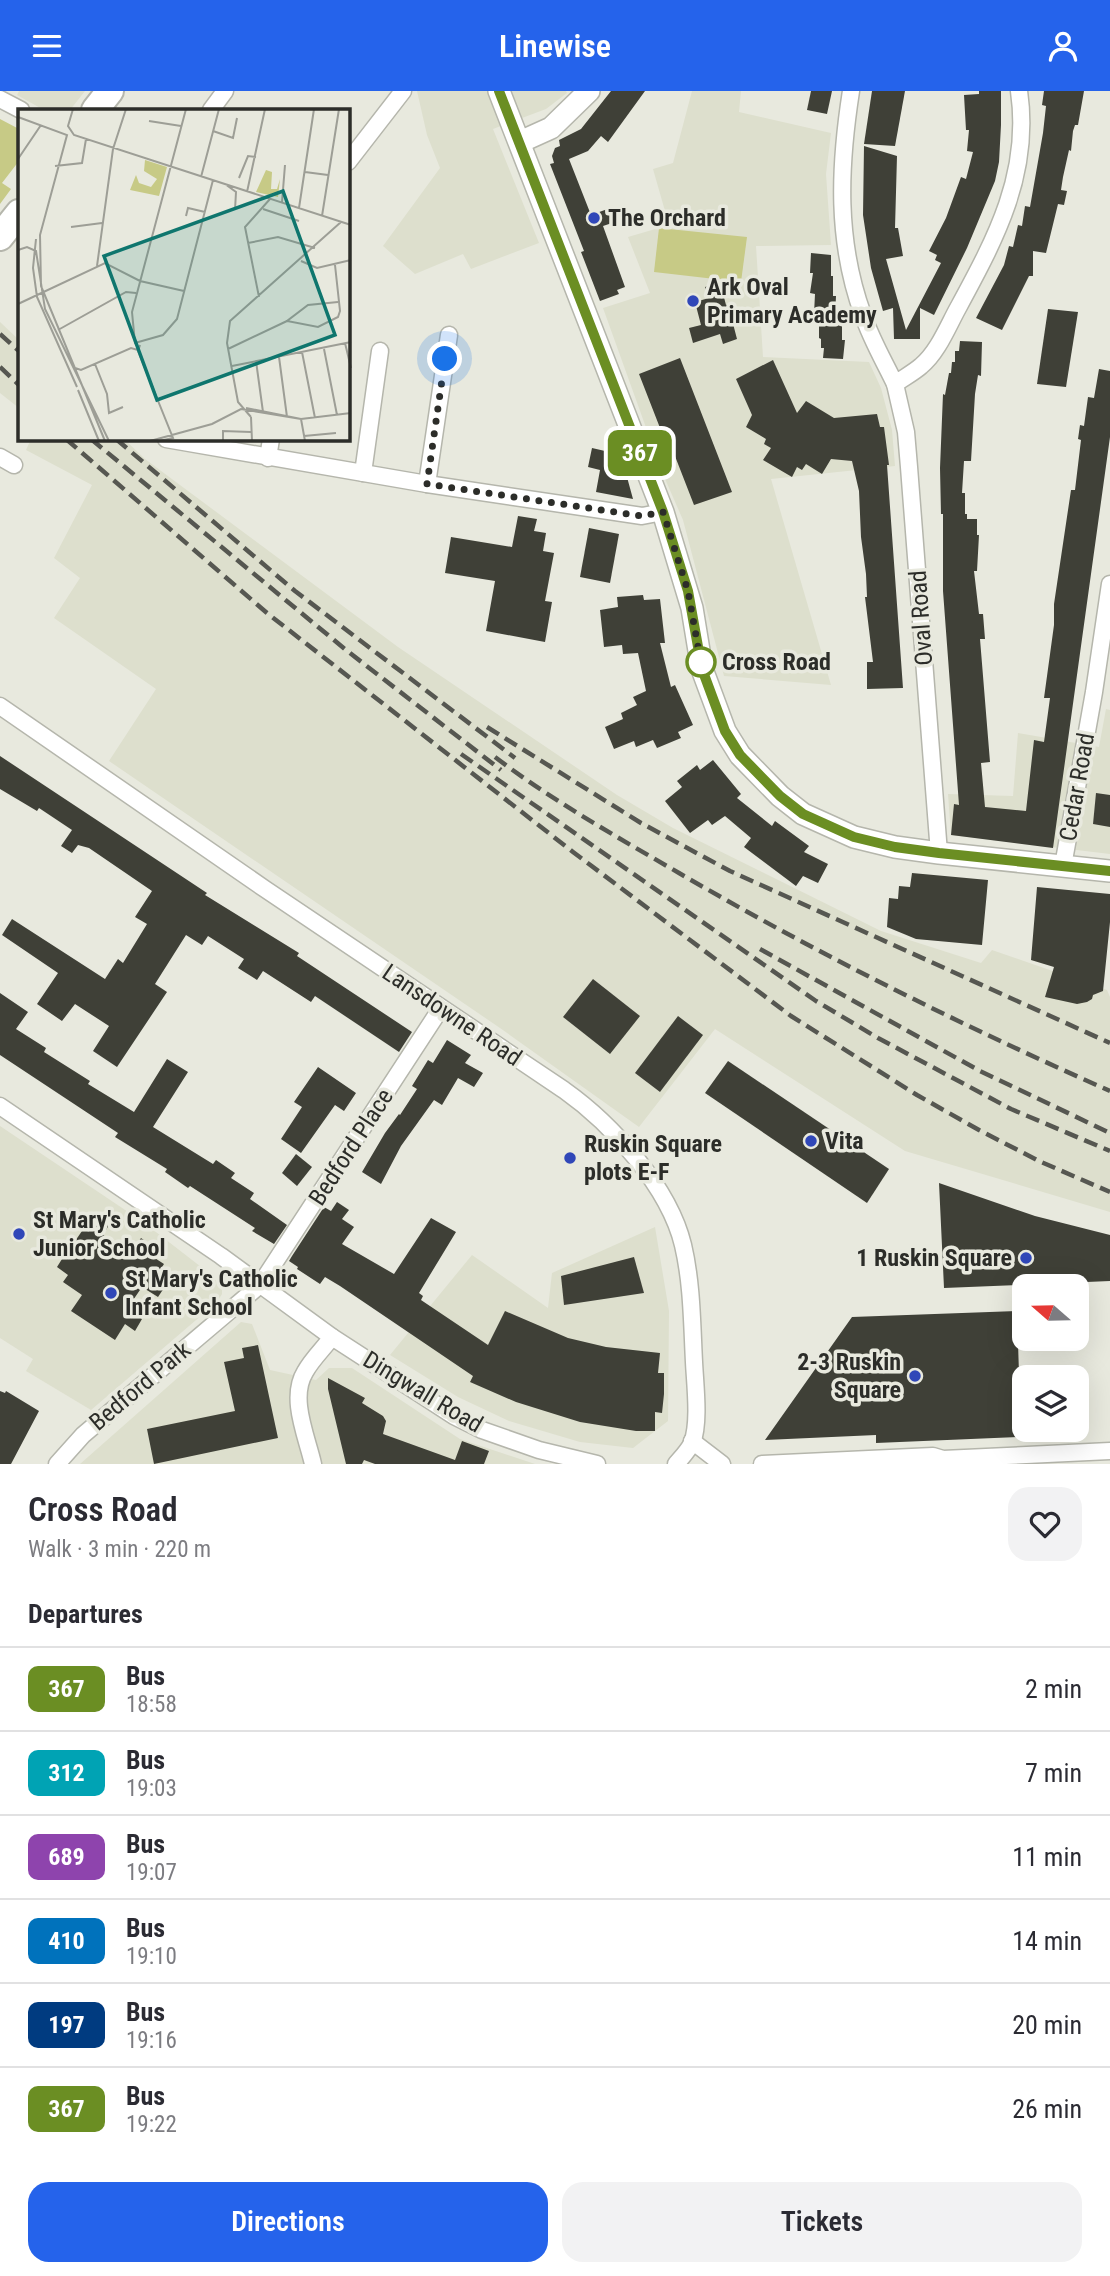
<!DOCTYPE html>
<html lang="en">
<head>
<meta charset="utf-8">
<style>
	body { margin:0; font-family:"Roboto Condensed",sans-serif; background:#f2f2f3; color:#2b2b33; height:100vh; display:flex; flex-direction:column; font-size:26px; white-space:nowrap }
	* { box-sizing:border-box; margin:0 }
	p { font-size:23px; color:#7c7c81 }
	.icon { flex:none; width:38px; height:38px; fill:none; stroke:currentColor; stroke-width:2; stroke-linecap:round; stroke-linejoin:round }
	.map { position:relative; height:1373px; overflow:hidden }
	.drawer { display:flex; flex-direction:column; background:#fff; flex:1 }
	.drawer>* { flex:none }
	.badge { padding:0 14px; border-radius:10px; font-size:24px; line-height:46px }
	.needle { width:46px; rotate:290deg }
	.fabs { position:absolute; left:1012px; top:1183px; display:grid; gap:14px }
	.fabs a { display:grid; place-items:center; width:77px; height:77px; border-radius:14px; background:#fff; box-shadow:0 7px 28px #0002; font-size:35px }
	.you { position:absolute; width:35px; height:35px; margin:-18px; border:5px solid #fff; border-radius:50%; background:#1a73e8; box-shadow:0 0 0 10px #1a73e833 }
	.map>.badge { position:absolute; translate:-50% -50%; box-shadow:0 0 0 4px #fff }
	h2 { padding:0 28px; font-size:26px; line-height:63px }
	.round { display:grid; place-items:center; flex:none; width:74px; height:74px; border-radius:21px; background:#f2f2f3 }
	.summary { display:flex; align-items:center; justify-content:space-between; height:119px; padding:0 28px }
	h1 { font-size:33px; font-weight:600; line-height:52px }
	.action { display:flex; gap:14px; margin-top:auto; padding:14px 28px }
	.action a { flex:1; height:80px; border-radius:21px; background:#2563eb; color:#fff; font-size:28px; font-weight:600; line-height:80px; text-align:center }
	.action a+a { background:#f2f2f3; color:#2b2b33 }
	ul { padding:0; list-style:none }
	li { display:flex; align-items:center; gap:21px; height:84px; padding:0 28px; border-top:2px solid #e1e1e2 }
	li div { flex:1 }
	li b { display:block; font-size:26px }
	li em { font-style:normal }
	li .badge { min-width:77px; font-weight:700; text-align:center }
	header { display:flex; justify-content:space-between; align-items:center; height:91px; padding:0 28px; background:#2563eb; color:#fff; font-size:32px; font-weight:600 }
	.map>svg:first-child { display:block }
</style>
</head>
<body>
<header><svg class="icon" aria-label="menu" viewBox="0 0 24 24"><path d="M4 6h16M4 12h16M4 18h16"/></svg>Linewise<svg class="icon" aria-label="person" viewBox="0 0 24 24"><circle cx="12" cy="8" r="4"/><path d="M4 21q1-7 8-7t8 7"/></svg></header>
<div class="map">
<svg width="1110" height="1373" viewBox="0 0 1110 1373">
	<rect width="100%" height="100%" fill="#e8e9de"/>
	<g fill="#dddfcd">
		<polygon points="19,0 85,0 70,19 44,19 17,4"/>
		<polygon points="417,0 566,0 567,2 546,18 493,38 539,152 471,178 463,163 415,183 383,155 440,77 427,44"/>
		<polygon points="692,0 741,0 739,21 831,42 826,83 831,154 756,155 763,266 869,271 881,297 892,339 895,375 771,388 831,594 724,585 683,429 662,381 603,217 650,202 628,146 669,134 653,78 673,72"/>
		<polygon points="0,231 19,249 19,317 0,302"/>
		<polygon points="31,348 124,348 145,368 398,556 617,704 673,737 881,840 981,872 992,859 1107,899 1110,906 1110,1121 905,1060 715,938 639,1036 500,937 109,670 156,598 54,527 80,487 54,467 92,394 26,359"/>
		<polygon points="1106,618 1110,619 1110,763 951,744 948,703 1013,705 1018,642 1099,656"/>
		<polygon points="0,1035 143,1131 205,1179 222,1195 222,1203 217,1211 91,1319 26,1280 33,1268 0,1247"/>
		<polygon points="655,1136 669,1220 668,1330 633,1357 580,1351 509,1330 458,1306 390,1264 472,1164 548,1217 552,1182"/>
		<polygon points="241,1231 252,1233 270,1279 316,1289 329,1277 352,1277 460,1348 535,1373 80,1373"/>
	</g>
	<g fill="#c7ca86">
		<polygon points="0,28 19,38 19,70 2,92 11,98 0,113"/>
		<polygon points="659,137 747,146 741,191 654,181"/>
	</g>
	<g fill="#3f4037">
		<polygon points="611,0 645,0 608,51 601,45 588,60 569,68 591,124 613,116 618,130 603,135 625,196 617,199 619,203 600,210 581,161 584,160 550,73 554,72 552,65 555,57 560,55 559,49 581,38"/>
		<polygon points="811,0 832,0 827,23 807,19"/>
		<polygon points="872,0 905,0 895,55 864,53"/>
		<polygon points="979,0 1001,0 1001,34 999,71 995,90 967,157 934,224 920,217 920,248 894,248 893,217 883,220 871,177 863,124 864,55 897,65 895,137 898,137 903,165 886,168 906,239 941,172 935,169 937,164 929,160 946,127 961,86 966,88 973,61 967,60 969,39 966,39 964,4 979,3"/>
		<polygon points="1044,0 1084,0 1078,34 1075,34 1073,40 1071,60 1069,59 1063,86 1061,99 1067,100 1064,114 1058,113 1046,162 1033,160 1033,185 1029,185 1002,239 976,227 1004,174 1009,155 1013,156 1018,134 1022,135 1025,115 1030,116 1043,42 1046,15 1042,14"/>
		<polygon points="811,162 831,164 831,185 833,185 833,205 836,205 835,227 842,228 842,249 845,249 843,268 823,267 824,257 821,257 821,248 819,247 819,224 814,223 815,203 810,202 813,182 810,182"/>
		<polygon points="720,191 726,214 733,212 736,223 731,225 737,248 723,253 720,243 693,252 689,237 701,234 695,211 709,207 705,196"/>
		<polygon points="1048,218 1078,221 1066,296 1037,293"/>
		<polygon points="960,250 982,251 981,285 978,284 975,303 971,370 964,370 962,402 965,402 965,423 967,423 967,428 977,428 977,444 979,444 977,480 974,480 979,523 983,523 985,548 980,548 990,671 981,672 985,716 1026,720 1034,649 1044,651 1050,607 1044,607 1054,534 1054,513 1071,399 1075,399 1081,349 1078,348 1080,334 1084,335 1088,306 1094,307 1099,278 1110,280 1110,346 1053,757 951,744 954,713 959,714 943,500 943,423 941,423 940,377 943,303 945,304 949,282 951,282 952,271 955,271 955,260 959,260"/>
		<polygon points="680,267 732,401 694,414 673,360 669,360 639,283"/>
		<polygon points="773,269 797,322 806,310 834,327 877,323 880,336 884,336 889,374 887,374 903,597 867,598 867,571 873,571 865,506 867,506 866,483 861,446 859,400 852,370 831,368 822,383 806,373 802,379 797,376 792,386 763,369 771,357 764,353 766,348 746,336 752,324 736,288"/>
		<polygon points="592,357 605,360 619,357 633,408 596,401 600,379 588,376"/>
		<polygon points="518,425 537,428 534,440 546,442 543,460 554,462 545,510 552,511 545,551 486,540 495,490 445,482 451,446 512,456"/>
		<polygon points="589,437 619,443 610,492 580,486"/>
		<polygon points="643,504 644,509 660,508 665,552 660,552 671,596 675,594 693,634 678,641 681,647 657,657 653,649 636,656 634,650 614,658 605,636 623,628 621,622 637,614 633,606 646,600 638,562 623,563 622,554 604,556 600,519 618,516 617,506"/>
		<polygon points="0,665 207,802 205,804 299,862 297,865 412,941 399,961 315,905 311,911 263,880 257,889 238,877 244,868 208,845 202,854 186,844 155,893 167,901 117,976 93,960 109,935 75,913 62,930 37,913 58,882 2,844 12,828 105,888 118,868 123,872 147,833 135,826 152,800 89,757 78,754 72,762 61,755 72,739 39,717 37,720 0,698"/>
		<polygon points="713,669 741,703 737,707 772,735 775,730 809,755 804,761 828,773 818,792 803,785 796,795 744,756 751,747 725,725 712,734 708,729 690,742 665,710 682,696 677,690 697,674 700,679"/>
		<polygon points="1096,702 1110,704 1110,736 1093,733"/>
		<polygon points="912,782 988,789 982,854 916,848 887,836 889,807 898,808 899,795 910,796"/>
		<polygon points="1037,796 1110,803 1110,831 1103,900 1093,904 1092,908 1087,911 1077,913 1045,906 1054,876 1031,869"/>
		<polygon points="593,888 640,925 610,963 563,926"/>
		<polygon points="0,902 28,921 16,938 46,957 44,961 90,990 88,993 134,1021 167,968 188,981 153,1036 213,1073 216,1069 235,1082 231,1087 254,1102 250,1108 287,1134 274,1153 252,1140 255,1137 190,1095 188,1097 165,1081 167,1078 115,1046 118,1042 0,964"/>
		<polygon points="678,925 703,944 660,1001 635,982"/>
		<polygon points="447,949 471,964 465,972 483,982 474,996 458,987 442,1014 434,1009 401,1055 381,1093 362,1081 385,1042 399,1023 400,1024 417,998 412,995 428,969 433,972"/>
		<polygon points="728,970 889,1078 867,1112 705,1002"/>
		<polygon points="318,976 356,1002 344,1020 335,1014 301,1062 281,1048 302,1016 294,1011"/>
		<polygon points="296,1063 312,1076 297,1095 282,1082"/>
		<polygon points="939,1092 1035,1125 1110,1144 1110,1190 944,1197"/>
		<polygon points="337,1111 349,1119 342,1128 354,1136 342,1153 394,1183 431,1127 456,1141 419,1202 423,1205 421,1209 488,1254 505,1220 568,1247 606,1256 660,1262 658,1282 664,1282 664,1303 662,1322 655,1321 655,1340 636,1340 580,1331 516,1311 470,1291 473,1285 340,1195 325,1186 320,1193 297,1178 298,1176 289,1170 292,1165 324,1116 331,1120"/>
		<polygon points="93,1124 109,1134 103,1144 131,1162 141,1147 152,1155 147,1162 164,1173 155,1187 166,1194 158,1206 142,1196 127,1218 142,1228 135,1240 125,1233 115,1249 71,1220 82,1204 63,1191 68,1184 57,1176 62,1168 56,1164 64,1152 71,1156"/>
		<polygon points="634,1166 644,1202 564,1214 561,1185"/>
		<polygon points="1017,1220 1021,1346 876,1352 876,1344 765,1349 852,1226"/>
		<polygon points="258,1254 278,1347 154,1373 147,1338 235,1320 224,1271 244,1267 242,1257"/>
		<polygon points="328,1287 365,1307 362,1312 383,1325 386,1330 383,1343 455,1369 462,1350 489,1360 484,1373 375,1373 364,1369 362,1373 346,1373 328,1298"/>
		<polygon points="0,1300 5,1302 6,1300 39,1320 11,1373 0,1373"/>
	</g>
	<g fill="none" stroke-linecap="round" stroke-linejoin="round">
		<g stroke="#b5b6ac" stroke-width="19">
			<g id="minor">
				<path d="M851,0c-12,77 -15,150 12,224 8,24 21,46 32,69 8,-6 18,-11 26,-18 17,-14 27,-40 37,-58 38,-70 73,-135 61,-217"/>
				<polyline points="0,8 21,19"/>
				<polyline points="211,19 225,0"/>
				<polyline points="348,71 403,0"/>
				<polyline points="895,293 906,341 909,376 939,762"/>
				<polyline points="166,348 427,393 642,425 663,421"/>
				<polyline points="0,366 14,374"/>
				<polyline points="268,367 271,348"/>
				<polyline points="363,382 380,260"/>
				<polyline points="427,393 449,244"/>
				<path d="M0,615l265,183 299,201c48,34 105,97 119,155 9,38 9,79 11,117 1,22 6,61 -2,81 -4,8 -10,14 -16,21"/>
				<polyline points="1063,775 1094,601 1110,493"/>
				<polyline points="0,1015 221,1165 332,1246 454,1325 482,1339 539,1359 597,1373"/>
				<polyline points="692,1350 722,1373"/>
				<polyline points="57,1373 83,1344 260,1194 441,917"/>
				<path d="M313,1373c-6,-27 -24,-66 -8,-92 7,-13 19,-24 27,-35"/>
				<polyline points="762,1373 933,1365 943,1368 1110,1360"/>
			</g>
		</g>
		<g stroke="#b5b6ac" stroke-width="24">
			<g id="tertiary">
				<polyline points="499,0 663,421 692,517 702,578 725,640 740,664 780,705 803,723 854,746 895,756 939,762 1110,780"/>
				<polyline points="520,51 551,37 589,0"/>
			</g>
		</g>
		<g stroke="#b5b6ac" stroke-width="30">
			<g id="primary">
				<polyline points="95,19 110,0"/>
				<polyline points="0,146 19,122"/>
			</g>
		</g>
		<use href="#minor" stroke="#fff" stroke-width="16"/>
		<use href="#tertiary" stroke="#fff" stroke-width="21"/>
		<use href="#primary" stroke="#fff" stroke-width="26"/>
		<g stroke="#565751" stroke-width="4.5" stroke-dasharray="14 7" stroke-linecap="butt">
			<polyline points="0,243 19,260"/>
			<polyline points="0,276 19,294"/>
			<polyline points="66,348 267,522 573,761 791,925 917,1004 979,1039 1039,1070 1110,1101"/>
			<polyline points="91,348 346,559 501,679"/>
			<polyline points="116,348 295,500 515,667"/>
			<polyline points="487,636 641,732 730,780 1110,952"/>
			<polyline points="461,663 816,910 878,947 1011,1018 1110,1060"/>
			<path d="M495,666c58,44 122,80 184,116 139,81 284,153 431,218"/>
			<polyline points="760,858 980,980 1110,1042"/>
		</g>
	</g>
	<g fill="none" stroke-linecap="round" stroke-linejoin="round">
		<g stroke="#fff" stroke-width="16">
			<polyline id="line" points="499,0 663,421 688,500 702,578 725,640 740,664 780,705 803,723 854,746 895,756 939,762 1110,780"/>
		</g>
		<use href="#line" stroke="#6b8e23" stroke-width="10"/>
		<polyline stroke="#2c2d29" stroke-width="7" stroke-dasharray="0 12.6" points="445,268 427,393 642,425 663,421 688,500 702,578 701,571"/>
	</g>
	<g fill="#3047b8" stroke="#e8e9de" stroke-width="2.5">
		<circle cx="594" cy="127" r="7"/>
		<circle cx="693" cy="210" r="7"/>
		<circle cx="811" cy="1050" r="7"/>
		<circle cx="570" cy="1067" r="7"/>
		<circle cx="19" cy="1143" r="7"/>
		<circle cx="1026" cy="1167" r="7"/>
		<circle cx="111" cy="1202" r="7"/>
		<circle cx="915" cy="1285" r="7"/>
	</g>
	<circle fill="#fff" stroke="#6b8e23" stroke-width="3.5" cx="701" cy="571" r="14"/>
	<g text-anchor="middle" stroke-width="7" stroke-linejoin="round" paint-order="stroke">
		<g font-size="24" font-weight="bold" fill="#2c2d29" stroke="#e8e9de" text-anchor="start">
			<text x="608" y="135">The Orchard</text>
			<text x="707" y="204">Ark Oval<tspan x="707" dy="28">Primary Academy</tspan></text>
			<text x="825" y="1058">Vita</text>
			<text x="584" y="1061">Ruskin Square<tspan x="584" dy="28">plots E-F</tspan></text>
			<text x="33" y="1137">St Mary's Catholic<tspan x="33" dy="28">Junior School</tspan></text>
			<text x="1012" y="1175" text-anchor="end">1 Ruskin Square</text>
			<text x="125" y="1196">St Mary's Catholic<tspan x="125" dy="28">Infant School</tspan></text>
			<text x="901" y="1279" text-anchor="end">2-3 Ruskin<tspan x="901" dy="28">Square</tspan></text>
		</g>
		<g font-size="24" fill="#2c2d29" stroke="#e8e9de">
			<text transform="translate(921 527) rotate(-94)" y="8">Oval Road</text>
			<text transform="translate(1077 696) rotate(-80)" y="8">Cedar Road</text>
			<text transform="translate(452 924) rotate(34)" y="8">Lansdowne Road</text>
			<text transform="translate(351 1056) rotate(-57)" y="8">Bedford Place</text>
			<text transform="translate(140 1295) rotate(-40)" y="8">Bedford Park</text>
			<text transform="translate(423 1301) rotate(31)" y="8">Dingwall Road</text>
		</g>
		<g font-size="24" font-weight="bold" fill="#2c2d29" stroke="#e8e9de" text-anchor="start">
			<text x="722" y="579">Cross Road</text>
		</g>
	</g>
	<g transform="translate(18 18)">
		<rect width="332" height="332" fill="#e8e9de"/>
		<path d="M127,51l22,7 -8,29 -29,-6 6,-15 3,8 12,4 6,-8 -13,-8zM248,61l6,2 -1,17h6l3,-10 -2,18 -22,-5z" fill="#c7ca86"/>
		<path fill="none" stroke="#9d9e96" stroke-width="2" d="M55,0l-5,17 6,9 277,90M168,0l-54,203 3,31 28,-8 14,-16 36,-139M0,8l49,18 -27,100 1,51 64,155M131,12l32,5M195,22l20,7 4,-20M0,50l23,-34M37,57l27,-3 4,-24M287,63l23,3M183,68l18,-68M221,69l9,-22 8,1M207,75l11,8 -1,18M229,83l18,-83M264,93l3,-37M281,99l15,-99M245,100l36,12M168,107l2,-8 17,4M304,107l17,-107M53,118l31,-4M18,130l-3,29 4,29 40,90M230,134l30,-6 37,11M0,141l9,-3 9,4 9,58 64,132M283,152l16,7 34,-8M317,156l5,46 -2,6 -20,10 -31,-6 21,-16 30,-3M79,157l16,-117 13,-40M241,188l-14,-70 25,-28M0,195l87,-41 35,18 44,10M40,221l68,-38 10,1M327,234l6,25M122,236l-2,6 35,87 -14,3M210,240l59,-28M306,240l13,66M284,243l13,66M261,248l8,60M238,252l7,51M77,255l12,30 2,19 14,-6M214,257l119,-24M57,259l6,2 50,-22 7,2M60,281l21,51M228,299l55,11 50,-6M233,308l-13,-15 -11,-59 3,-22 111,-99M233,308l1,24M283,310l4,22M286,327l32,-3M132,332l62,-17 29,-15 60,10 50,-6M205,332v-10l28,1"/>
		<path fill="#0f766e" fill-opacity="0.15" stroke="#0f766e" stroke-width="3.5" d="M265,82l52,144 -178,65 -53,-144z"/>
		<rect width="332" height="332" fill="none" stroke="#2c2d29" stroke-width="3.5"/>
	</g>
</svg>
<div class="fabs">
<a><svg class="needle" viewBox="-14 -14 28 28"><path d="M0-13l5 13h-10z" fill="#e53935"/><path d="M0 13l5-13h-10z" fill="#7c7c81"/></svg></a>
<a><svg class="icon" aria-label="layers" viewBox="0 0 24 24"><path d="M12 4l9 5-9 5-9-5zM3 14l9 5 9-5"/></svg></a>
</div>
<div class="you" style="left:445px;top:268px"></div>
<b class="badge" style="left:640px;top:362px;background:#6b8e23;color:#fff">367</b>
</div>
<section class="drawer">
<div class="summary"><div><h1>Cross Road</h1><p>Walk · 3 min · 220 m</p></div><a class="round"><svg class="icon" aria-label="heart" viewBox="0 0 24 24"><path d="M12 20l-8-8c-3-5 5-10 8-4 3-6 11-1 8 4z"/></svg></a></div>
<h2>Departures</h2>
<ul>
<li><span class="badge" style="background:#6b8e23;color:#fff">367</span><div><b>Bus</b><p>18:58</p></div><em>2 min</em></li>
<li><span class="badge" style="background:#00a3b4;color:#fff">312</span><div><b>Bus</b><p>19:03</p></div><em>7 min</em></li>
<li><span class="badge" style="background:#8e44ad;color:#fff">689</span><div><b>Bus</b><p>19:07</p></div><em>11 min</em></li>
<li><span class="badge" style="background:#0072bc;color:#fff">410</span><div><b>Bus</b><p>19:10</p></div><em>14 min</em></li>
<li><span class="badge" style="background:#003b80;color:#fff">197</span><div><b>Bus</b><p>19:16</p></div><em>20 min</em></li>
<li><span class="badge" style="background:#6b8e23;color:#fff">367</span><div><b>Bus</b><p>19:22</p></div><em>26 min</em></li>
</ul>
<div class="action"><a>Directions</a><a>Tickets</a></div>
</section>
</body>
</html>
